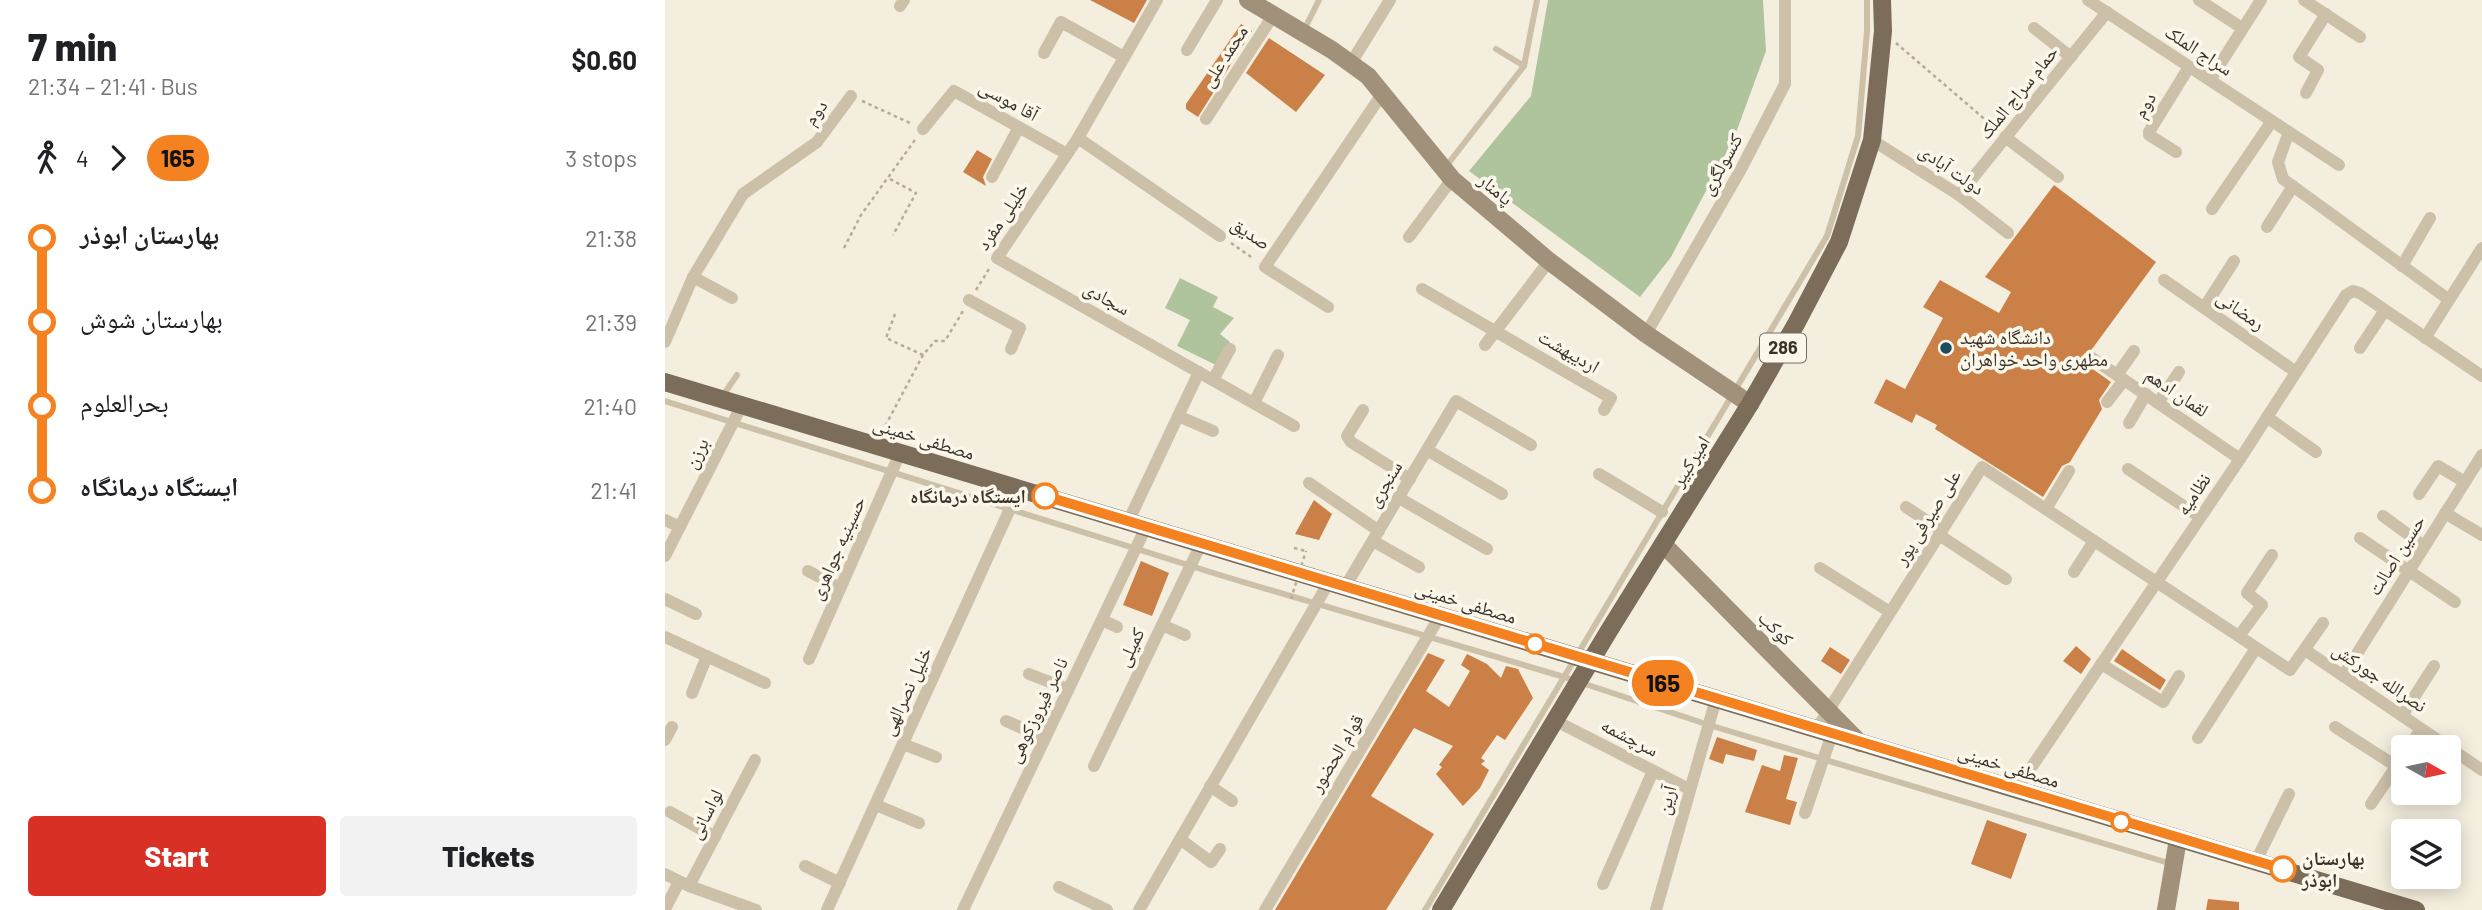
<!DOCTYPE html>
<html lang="en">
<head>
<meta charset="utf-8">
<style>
	body { margin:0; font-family:Barlow,"Noto Naskh Arabic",sans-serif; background:#f2f2f2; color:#202124; height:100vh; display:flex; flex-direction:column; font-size:26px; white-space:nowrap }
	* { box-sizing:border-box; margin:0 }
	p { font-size:23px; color:#757577 }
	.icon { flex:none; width:38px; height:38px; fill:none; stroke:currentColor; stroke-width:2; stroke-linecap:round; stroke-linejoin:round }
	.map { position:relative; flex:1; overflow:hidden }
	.drawer { display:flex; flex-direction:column; background:#fff; width:665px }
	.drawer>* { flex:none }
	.badge { padding:0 14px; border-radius:23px; font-size:24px; line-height:46px }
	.needle { width:46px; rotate:99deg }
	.controls { position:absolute; left:1726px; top:735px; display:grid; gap:14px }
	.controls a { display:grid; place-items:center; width:70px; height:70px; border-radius:7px; background:#fff; box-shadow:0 4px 18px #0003; font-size:35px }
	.map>.badge { position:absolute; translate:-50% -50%; box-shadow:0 0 0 4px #fff }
	.legs { display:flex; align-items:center; gap:10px; height:77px; padding:0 28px; font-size:23px }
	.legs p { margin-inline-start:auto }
	.summary { display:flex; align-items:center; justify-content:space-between; height:119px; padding:0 28px }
	h1 { font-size:38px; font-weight:800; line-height:52px }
	.button { display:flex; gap:14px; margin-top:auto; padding:14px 28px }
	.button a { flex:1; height:80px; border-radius:7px; background:#d93025; color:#fff; font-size:28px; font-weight:800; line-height:80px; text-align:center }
	.button a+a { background:#f2f2f2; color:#202124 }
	ul { padding:0 28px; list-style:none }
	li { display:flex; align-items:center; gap:24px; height:84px; font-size:26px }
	li i { display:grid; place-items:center; width:10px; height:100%; margin:0 9px; background:currentColor }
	li i::after { content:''; width:18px; height:18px; margin:-9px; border:5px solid; border-radius:50%; background:#fff }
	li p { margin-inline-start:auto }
	li:first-child i { background:linear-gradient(#0000 50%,currentColor 0) }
	li:last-child i { background:linear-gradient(currentColor 50%,#0000 0) }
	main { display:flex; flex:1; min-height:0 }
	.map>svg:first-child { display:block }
</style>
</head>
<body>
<main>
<section class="drawer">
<div class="summary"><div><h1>7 min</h1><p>21:34 – 21:41 · Bus</p></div><b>$0.60</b></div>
<div class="legs"><svg class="icon" aria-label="walk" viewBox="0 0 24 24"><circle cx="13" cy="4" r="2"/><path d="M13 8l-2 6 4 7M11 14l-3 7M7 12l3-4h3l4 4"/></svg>4<svg class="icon" aria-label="forward" viewBox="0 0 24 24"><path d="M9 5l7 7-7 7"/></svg><b class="badge" style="background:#f58220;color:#111">165</b><p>3 stops</p></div>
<ul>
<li><i style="color:#f58220"></i><b>بهارستان ابوذر</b><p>21:38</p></li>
<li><i style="color:#f58220"></i><span>بهارستان شوش</span><p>21:39</p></li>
<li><i style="color:#f58220"></i><span>بحرالعلوم</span><p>21:40</p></li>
<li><i style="color:#f58220"></i><b>ایستگاه درمانگاه</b><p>21:41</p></li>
</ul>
<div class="button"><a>Start</a><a>Tickets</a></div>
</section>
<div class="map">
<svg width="1817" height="910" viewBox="0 0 1817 910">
	<rect width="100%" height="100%" fill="#f4eede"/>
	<g fill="#afc49d">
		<polygon points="883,0 1098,0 1101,51 1069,138 1006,257 975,297 804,171 866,96"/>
		<polygon points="515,278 553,297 548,307 569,318 555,334 565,342 553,366 512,346 525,320 500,308"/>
	</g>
	<g fill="#ca8046">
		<polygon points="425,0 482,0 469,23"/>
		<polygon points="576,24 587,31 533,117 521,109 521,104"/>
		<polygon points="604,38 660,75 631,112 581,73"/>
		<polygon points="312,150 327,159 318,177 321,186 298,172"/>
		<polygon points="1389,185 1491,262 1427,349 1419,354 1418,358 1422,365 1446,382 1434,400 1437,409 1405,462 1397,466 1378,497 1270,429 1272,425 1251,414 1247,423 1209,403 1221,379 1240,389 1278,318 1258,307 1275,280 1334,313 1346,292 1320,277"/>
		<polygon points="649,500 667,514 654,540 630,534"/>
		<polygon points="476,561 504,573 487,616 458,605"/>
		<polygon points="1411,646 1426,659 1416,674 1398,661"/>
		<polygon points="1165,647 1185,660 1176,674 1156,661"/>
		<polygon points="1457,649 1501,680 1495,690 1449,661"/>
		<polygon points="763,653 780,660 761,691 784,707 805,671 796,665 802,654 822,664 836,678 841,666 853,669 868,698 840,740 832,735 816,758 820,761 816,764 824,770 815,788 798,806 771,774 777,767 774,765 788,746 749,728 706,796 769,834 721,910 610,910"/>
		<polygon points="1052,737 1092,750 1089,761 1061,754 1058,764 1044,759"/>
		<polygon points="1119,755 1133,758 1121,799 1132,802 1125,825 1080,812 1097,765 1115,771"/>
		<polygon points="1322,820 1362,834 1346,879 1306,864"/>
		<polygon points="1543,899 1574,902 1574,910 1541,910"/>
	</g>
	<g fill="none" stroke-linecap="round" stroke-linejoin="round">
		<g stroke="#b9ab93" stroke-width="2.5" stroke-dasharray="3.5 3.5" stroke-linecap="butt">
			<polyline points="1231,43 1330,128"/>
			<polyline points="197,101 245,123"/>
			<polyline points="225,179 251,193 228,235"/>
			<polyline points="566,243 589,259"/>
			<polyline points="179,248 196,215 250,140"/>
			<polyline points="311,290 324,269"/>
			<polyline points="230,314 221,338 258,355"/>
			<polyline points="217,432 258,355 270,341 280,341 298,311"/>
			<polyline points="629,548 641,551"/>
		</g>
		<g stroke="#cdc0a9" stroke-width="6">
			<polyline points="639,30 654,0"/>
			<polyline points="831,49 859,66"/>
			<polyline points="779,169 859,66 872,0"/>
			<polyline points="57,397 72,375"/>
			<polyline points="0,401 558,576 899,677 1044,725 1507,864"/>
			<polyline points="760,910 1162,236 1193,136 1202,31 1202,0"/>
		</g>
		<g stroke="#cdc0a9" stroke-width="12">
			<polyline points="492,0 413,138 332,258 629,426"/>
			<polyline points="1423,0 1674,165"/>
			<polyline points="1534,0 1577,28"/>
			<polyline points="1639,0 1695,37"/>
			<polyline points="235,6 239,0"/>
			<polyline points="1369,28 1406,57"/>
			<polyline points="522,50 552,0"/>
			<polyline points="379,53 396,22 459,57"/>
			<polyline points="686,63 725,0"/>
			<polyline points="1545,80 1596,0"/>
			<polyline points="1641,93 1653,70 1634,57 1661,14"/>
			<polyline points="541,119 609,14"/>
			<polyline points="258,129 289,91 402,154"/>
			<polyline points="1624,132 1613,162 1618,179 1783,299"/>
			<polyline points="1340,137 1393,177"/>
			<polyline points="413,138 555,236"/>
			<polyline points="1207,140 1294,195 1343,233"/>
			<polyline points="1511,152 1484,135 1484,132 1524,67"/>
			<polyline points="327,177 354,127"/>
			<polyline points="1294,195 1442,12"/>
			<polyline points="1547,209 1607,121"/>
			<polyline points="1602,227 1628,186"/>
			<polyline points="744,237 787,179"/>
			<polyline points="1737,266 1765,218"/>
			<polyline points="28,277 67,298"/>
			<polyline points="1499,280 1631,372"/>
			<polyline points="757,289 946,398 939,410"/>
			<polyline points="304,300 355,328 346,349"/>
			<polyline points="663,307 600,267 717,94"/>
			<polyline points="1539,308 1569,261"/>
			<polyline points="981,334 1075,171 1120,84 1120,0"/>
			<polyline points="1760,338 1817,248"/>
			<polyline points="0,342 28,277 78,194 152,142 186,96"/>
			<polyline points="820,345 884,261"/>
			<polyline points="1695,348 1720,310"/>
			<polyline points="1427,358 1575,459"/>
			<polyline points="1452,375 1469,351"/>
			<polyline points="548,380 565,349"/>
			<polyline points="1442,402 1459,380"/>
			<polyline points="589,403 613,355"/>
			<polyline points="1493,403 1514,372"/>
			<polyline points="698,410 682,436 686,442 745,479"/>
			<polyline points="513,416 548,431"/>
			<polyline points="1602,417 1651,452"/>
			<polyline points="1464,423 1481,394"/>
			<polyline points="762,450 837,494"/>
			<polyline points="1463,469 1535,517"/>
			<polyline points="934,474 997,512"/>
			<polyline points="644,483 714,531"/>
			<polyline points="1754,494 1773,466 1800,482"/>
			<polyline points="734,498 822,549"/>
			<polyline points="1241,507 1277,531"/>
			<polyline points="1381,509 1404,471"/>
			<polyline points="1780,513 1817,535"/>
			<polyline points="1718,516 1759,546"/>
			<polyline points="0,520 15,527"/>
			<polyline points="463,522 534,372"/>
			<polyline points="1274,535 1341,579"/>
			<polyline points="1695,538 1790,602"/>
			<polyline points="708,541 754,567"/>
			<polyline points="0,556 77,405"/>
			<polyline points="1155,568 1225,612"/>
			<polyline points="143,571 175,588"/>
			<polyline points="1409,572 1429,541"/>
			<polyline points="680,587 791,401 866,445"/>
			<polyline points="0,599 31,614"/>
			<polyline points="437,620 452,627"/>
			<polyline points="497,625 520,635"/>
			<polyline points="1574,636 1597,605 1582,593 1607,555"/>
			<polyline points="0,637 100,683"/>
			<polyline points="1640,650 1817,770"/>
			<polyline points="144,659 235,453"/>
			<polyline points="1436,664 1498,702 1514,676"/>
			<polyline points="364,674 403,689"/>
			<polyline points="1678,676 1817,455"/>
			<polyline points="27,693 42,656"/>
			<polyline points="1737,716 1769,666"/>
			<polyline points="889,720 1024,789"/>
			<polyline points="341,721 380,738"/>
			<polyline points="1670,727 1731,766"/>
			<polyline points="1151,730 1317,467 1625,670 1658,623"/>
			<polyline points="1533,738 1591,648"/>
			<polyline points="0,740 7,727"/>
			<polyline points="238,744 271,757"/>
			<polyline points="1744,747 1756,729"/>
			<polyline points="429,766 536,544"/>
			<polyline points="545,786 567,801"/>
			<polyline points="1351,790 1575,459 1681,295 1688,291 1695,293 1817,376"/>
			<polyline points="1706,804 1738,756"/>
			<polyline points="211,805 254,823"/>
			<polyline points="5,812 50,837"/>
			<polyline points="1140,813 1167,734"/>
			<polyline points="515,839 546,862 555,849"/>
			<polyline points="1591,861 1624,794"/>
			<polyline points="140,866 175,883"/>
			<polyline points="0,874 24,886 91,910"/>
			<polyline points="938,884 988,771"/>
			<polyline points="24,886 90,760"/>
			<polyline points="394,887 442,910"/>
			<polyline points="0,909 14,882"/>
			<polyline points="162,910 354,489"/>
			<polyline points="298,910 481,527"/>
			<polyline points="474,910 664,582"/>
			<polyline points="600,910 775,616"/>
			<polyline points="991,910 1051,699"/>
		</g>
		<g stroke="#a1907a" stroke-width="18">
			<polyline points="583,0 667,50 703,76 787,179 884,261 981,334 1085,404"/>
			<polyline points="998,544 1195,743"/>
			<polyline points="1501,910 1513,839"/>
		</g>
		<g stroke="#7c6c5a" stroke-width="18">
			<polyline points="0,382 1751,910"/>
			<polyline points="776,910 945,629 1085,404 1131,324 1174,242 1207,140 1218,31 1217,0"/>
		</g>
		<polyline stroke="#b9ab93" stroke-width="2.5" stroke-dasharray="3.5 3.5" stroke-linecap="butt" points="626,599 641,551"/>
	</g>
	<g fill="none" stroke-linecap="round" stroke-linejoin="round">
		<g stroke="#fff" stroke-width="16">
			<polyline id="line-1" points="380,496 1618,869"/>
		</g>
		<use href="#line-1" stroke="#f58220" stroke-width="10"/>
	</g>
	<circle fill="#1d4c5d" stroke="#fbf7eb" stroke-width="2.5" cx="1281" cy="348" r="7"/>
	<g fill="#fff" stroke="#f58220" stroke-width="3.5">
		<circle cx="380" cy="496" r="12"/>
		<circle cx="870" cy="644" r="9"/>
		<circle cx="1456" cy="822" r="9"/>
		<circle cx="1618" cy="869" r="12"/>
	</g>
	<g text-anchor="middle" stroke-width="7" stroke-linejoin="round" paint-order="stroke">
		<rect fill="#fbf7eb" stroke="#746d63" stroke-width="2" x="1095" y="333.5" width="46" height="29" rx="5"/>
		<g font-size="18" font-weight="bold" fill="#3a3229">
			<text x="1118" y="354">286</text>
		</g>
		<g font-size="19" fill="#3a3229" stroke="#fbf7eb">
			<text transform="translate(1534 50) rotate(33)" y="7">سراج الملک</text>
			<text transform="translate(559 56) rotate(-57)" y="7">محمد علی</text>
			<text transform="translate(1353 92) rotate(-51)" y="7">حمام سراج الملک</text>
			<text transform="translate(344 100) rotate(29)" y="7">آقا موسی</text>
			<text transform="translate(1479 105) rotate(-60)" y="7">دوم</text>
			<text transform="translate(150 112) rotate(-54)" y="7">دوم</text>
			<text transform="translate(1056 164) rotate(-61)" y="7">کنسولگری</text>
			<text transform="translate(1287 169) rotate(35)" y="7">دولت آبادی</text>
			<text transform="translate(831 189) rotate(40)" y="7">پامنار</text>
			<text transform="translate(337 216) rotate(-56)" y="7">خلیلی مفرد</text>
			<text transform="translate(586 233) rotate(34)" y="7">صدیق</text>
			<text transform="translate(442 298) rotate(29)" y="7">سجادی</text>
			<text transform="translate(1576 310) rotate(35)" y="7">رمضانی</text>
			<text transform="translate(904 351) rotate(30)" y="7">اردیبهشت</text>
			<text transform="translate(1512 392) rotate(34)" y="7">لقمان ادهم</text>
			<text transform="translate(259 438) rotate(17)" y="7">مصطفی خمینی</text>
			<text transform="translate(31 453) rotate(-63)" y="7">برزن</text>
			<text transform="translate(1025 461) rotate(-58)" y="7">امیرکبیر</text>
			<text transform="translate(719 484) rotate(-59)" y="7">سنجری</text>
			<text transform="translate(1528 494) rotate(-56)" y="7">نظامیه</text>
			<text transform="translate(1262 517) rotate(-58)" y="7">علی صیرفی پور</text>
			<text transform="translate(172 548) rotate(-66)" y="7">حسینیه جواهری</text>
			<text transform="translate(1731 555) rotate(-58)" y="7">حسین اصالت</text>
			<text transform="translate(801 602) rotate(17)" y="7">مصطفی خمینی</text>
			<text transform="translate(1111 628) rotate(45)" y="7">کوکب</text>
			<text transform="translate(465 647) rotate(-64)" y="7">کمیلی</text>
			<text transform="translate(1715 677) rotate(34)" y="7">نصرالله جورکش</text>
			<text transform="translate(241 691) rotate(-65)" y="7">خلیل نصرالهی</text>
			<text transform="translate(372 710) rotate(-64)" y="7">ناصر فیروزکوهی</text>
			<text transform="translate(965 737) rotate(27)" y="7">سرچشمه</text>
			<text transform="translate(671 753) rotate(-59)" y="7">قوام الحضور</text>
			<text transform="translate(1344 766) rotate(17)" y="7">مصطفی خمینی</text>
			<text transform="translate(1001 800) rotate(-75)" y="7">آرین</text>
			<text transform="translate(40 814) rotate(-63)" y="7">لواسانی</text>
		</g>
		<g font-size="19" fill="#3a3229" stroke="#fbf7eb" text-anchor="start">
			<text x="1295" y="344">دانشگاه شهید<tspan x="1295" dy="22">مطهری واحد خواهران</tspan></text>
		</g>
		<g font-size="19" font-weight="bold" fill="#3a3229" stroke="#fbf7eb" text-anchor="end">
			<text x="361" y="503">ایستگاه درمانگاه</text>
			<text x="1637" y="865" text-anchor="start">بهارستان<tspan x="1637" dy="22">ابوذر</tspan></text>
		</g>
	</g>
</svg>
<div class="controls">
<a><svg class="needle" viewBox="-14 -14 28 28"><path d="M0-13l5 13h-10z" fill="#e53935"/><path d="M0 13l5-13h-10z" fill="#757577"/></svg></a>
<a><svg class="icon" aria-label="layers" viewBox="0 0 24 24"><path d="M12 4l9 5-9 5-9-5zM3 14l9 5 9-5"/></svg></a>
</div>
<b class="badge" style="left:998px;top:683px;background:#f58220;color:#111">165</b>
</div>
</main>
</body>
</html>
